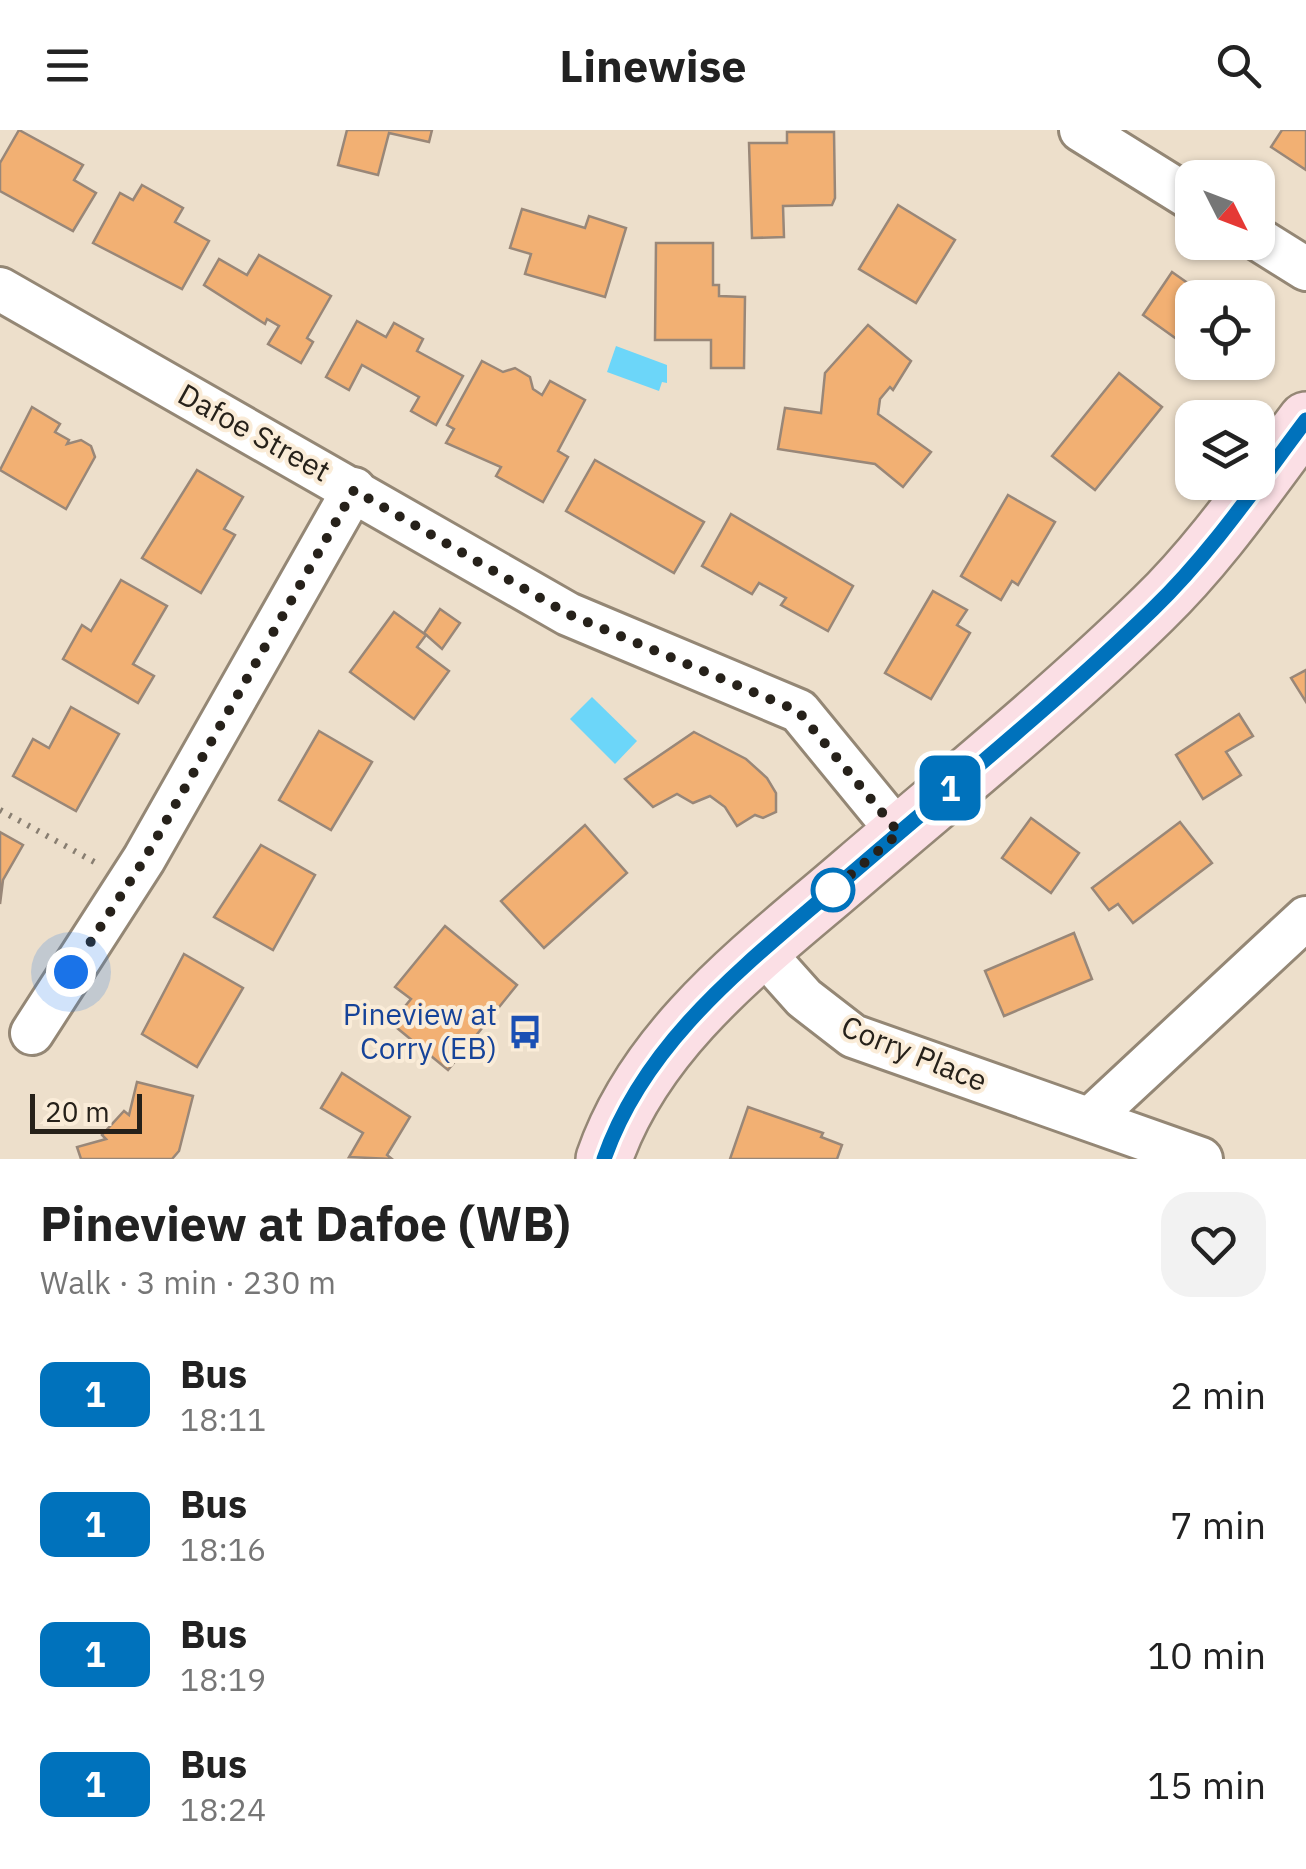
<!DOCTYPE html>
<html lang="en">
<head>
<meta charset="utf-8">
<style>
	body { margin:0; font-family:"IBM Plex Sans",sans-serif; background:#f2f2f2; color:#222; height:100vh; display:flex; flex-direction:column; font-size:38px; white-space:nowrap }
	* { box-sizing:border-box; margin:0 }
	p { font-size:32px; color:#767676 }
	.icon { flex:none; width:55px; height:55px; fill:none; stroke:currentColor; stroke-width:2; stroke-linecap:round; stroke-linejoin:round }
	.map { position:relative; height:1029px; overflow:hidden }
	.details { display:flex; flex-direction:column; background:#fff; flex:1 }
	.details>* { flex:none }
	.badge { padding:0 20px; border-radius:15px; font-size:35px; line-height:65px }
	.needle { width:65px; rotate:132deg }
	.fabs { position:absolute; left:1175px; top:30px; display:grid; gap:20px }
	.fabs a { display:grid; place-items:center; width:100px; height:100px; border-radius:20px; background:#fff; box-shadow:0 2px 8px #0004; font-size:50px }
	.scale { position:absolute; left:30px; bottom:25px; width:112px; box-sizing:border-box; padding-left:10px; border:5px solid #26211a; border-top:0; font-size:28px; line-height:35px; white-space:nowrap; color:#26211a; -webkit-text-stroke:8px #faecd8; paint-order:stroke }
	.you { position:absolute; width:50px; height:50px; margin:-25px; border:8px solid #fff; border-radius:50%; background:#1a73e8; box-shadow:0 0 0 15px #1a73e833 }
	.map>.badge { position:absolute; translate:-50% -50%; box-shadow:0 0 0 5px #fff }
	.round { display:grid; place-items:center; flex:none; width:105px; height:105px; border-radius:30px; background:#f2f2f2 }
	.summary { display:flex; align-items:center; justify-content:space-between; height:170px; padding:0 40px }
	h1 { font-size:48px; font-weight:700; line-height:75px }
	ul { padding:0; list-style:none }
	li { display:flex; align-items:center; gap:30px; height:130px; padding:0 40px }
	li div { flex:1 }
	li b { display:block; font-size:38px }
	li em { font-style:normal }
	li .badge { min-width:110px; font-weight:700; text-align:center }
	header { display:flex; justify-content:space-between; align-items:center; height:130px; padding:0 40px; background:#fff; font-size:45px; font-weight:700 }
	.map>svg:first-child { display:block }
</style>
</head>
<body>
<header><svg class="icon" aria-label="menu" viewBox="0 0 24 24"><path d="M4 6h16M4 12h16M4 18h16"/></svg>Linewise<svg class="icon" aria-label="search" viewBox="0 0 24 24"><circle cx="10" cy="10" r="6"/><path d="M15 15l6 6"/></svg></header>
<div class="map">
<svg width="1306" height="1029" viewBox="0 0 1306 1029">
	<rect width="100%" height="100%" fill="#eddfcb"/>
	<g fill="#6cd6f9">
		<polygon points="616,216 667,235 667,253 662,252 659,261 607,242"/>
		<polygon points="592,567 637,611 615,634 570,589"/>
	</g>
	<g fill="#f2b073" stroke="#998778" stroke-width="2.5">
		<polygon points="19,0 83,35 74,50 96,63 73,101 0,61 0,33"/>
		<polygon points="347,0 432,0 429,12 389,3 378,45 338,35"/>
		<polygon points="1282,0 1306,0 1306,40 1271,17"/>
		<polygon points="787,2 834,2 835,68 832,75 783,76 784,107 752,108 749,13 787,13"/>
		<polygon points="142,55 183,78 175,92 209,111 182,159 93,113 120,63 133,70"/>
		<polygon points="898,75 955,110 916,173 859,139"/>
		<polygon points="522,79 585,98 589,86 626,98 605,167 525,144 531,124 510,118"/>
		<polygon points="656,113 713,113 713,155 719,155 719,166 745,167 744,238 711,238 711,210 655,210"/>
		<polygon points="259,125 331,166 307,208 313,212 301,233 268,214 279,196 267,189 265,194 204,155 219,129 247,145"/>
		<polygon points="1172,142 1209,168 1192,168 1192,220 1143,185"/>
		<polygon points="357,191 386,207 394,193 423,209 417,221 463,246 436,295 411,281 419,267 362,235 349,260 326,247"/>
		<polygon points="868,195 911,231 893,260 890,257 880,269 878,284 931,322 903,357 875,334 778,319 785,278 821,283 825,243"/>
		<polygon points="482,231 503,242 515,238 530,247 533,259 542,265 550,251 585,270 558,321 568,327 543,372 496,346 501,337 446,313 454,299 447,295"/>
		<polygon points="1119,243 1162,277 1095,360 1052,326"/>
		<polygon points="32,277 60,294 55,302 69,310 67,314 81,310 91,316 95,327 66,379 0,340"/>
		<polygon points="595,330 704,392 674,443 566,381"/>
		<polygon points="197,340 243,367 224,399 235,405 201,463 142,428"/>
		<polygon points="1008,365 1055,392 1018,455 1012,451 1001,470 961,446"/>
		<polygon points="731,384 853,456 828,501 781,475 786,468 759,453 752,464 702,436"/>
		<polygon points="121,450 167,476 133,534 154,546 138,573 63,529 82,495 91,501"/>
		<polygon points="933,461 967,480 957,495 970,503 931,569 885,543"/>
		<polygon points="440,479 460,493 442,519 424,503"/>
		<polygon points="394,482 426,505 417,517 449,541 414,589 350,542"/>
		<polygon points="1306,540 1306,572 1291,548"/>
		<polygon points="71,577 119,604 76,681 13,646 33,609 49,618"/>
		<polygon points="1239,584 1253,606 1226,622 1241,645 1203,669 1176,625"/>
		<polygon points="319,601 372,632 331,700 279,670"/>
		<polygon points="694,602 746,629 767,648 776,663 776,682 763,688 755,685 737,696 725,677 710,666 693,673 677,664 653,677 625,649"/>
		<polygon points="1031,688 1079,723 1051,763 1002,728"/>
		<polygon points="1180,692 1212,733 1133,793 1118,774 1109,780 1092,758"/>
		<polygon points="585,695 627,743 544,818 501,771"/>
		<polygon points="0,702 23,715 3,750 0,774"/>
		<polygon points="261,715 315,745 273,820 214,787"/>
		<polygon points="445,796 517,855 448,940 391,893 411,869 395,857"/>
		<polygon points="1074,803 1092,849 1004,886 985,841"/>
		<polygon points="184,824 243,858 197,937 142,904"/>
		<polygon points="342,943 410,987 387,1025 392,1029 349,1027 363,1003 321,978"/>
		<polygon points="137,952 193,966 179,1021 172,1029 81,1029 77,1017 106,1009 102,1005 124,981 129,985"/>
		<polygon points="748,977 823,1003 821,1007 842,1015 837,1029 730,1029"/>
	</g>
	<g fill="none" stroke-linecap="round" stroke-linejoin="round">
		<g stroke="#948775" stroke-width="48">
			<g id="street">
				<polyline points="1081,0 1192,69"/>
				<polyline points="1258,109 1306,139"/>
				<polyline points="0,159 568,484 799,581 899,703"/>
				<polyline points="762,821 804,868 853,906 1201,1029"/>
				<polyline points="32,903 144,729 354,359"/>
				<polyline points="1090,989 1306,788"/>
			</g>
		</g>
		<g stroke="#948775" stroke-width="60">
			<path id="secondary" d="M604,1029c43,-125 156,-206 252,-289 99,-85 203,-169 297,-261 58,-56 104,-124 153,-189"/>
		</g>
		<polyline stroke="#887e71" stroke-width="6" stroke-dasharray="2.5 8" stroke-linecap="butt" points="0,680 98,734"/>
		<use href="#street" stroke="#fff" stroke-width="42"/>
		<use href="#secondary" stroke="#fbdfe5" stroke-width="55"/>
	</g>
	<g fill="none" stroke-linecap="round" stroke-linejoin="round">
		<g stroke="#fff" stroke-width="22">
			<path id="line" d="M604,1029c42,-121 147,-198 240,-279 103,-89 211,-176 309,-271 58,-56 104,-124 153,-189"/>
		</g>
		<use href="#line" stroke="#0072bc" stroke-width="15"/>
		<polyline stroke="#26211a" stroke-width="10" stroke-dasharray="0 18" points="71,842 144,730 354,360 568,484 798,581 899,703 833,760"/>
	</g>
	<defs>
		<g id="bus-bare" transform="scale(2.7)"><path d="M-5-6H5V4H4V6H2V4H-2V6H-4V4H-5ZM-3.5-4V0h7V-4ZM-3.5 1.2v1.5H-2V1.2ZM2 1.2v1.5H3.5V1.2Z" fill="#1a4fb4" stroke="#faecd8" stroke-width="2.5" paint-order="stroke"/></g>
	</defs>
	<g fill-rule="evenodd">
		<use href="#bus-bare" x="525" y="902"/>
	</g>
	<circle fill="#fff" stroke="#0072bc" stroke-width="5" cx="833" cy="760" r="20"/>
	<g text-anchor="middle" stroke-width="8" stroke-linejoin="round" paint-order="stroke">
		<g font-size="30" fill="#26211a" stroke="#faecd8">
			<text transform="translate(254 303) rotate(29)" y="10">Dafoe Street</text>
			<text transform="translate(914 924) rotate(22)" y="10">Corry Place</text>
		</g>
		<g font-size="30" fill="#164399" stroke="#faecd8" text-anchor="end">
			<text x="497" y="895">Pineview at<tspan x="497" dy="34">Corry (EB)</tspan></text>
		</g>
	</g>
</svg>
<div class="fabs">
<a><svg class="needle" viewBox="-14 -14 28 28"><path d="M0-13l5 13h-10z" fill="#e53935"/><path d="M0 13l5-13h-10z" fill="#767676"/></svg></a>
<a><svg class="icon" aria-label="locate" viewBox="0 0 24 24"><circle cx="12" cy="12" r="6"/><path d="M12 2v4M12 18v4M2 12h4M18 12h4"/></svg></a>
<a><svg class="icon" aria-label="layers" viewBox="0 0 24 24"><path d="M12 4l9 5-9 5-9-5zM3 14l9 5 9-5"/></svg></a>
</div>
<div class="scale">20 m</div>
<div class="you" style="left:71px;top:842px"></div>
<b class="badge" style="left:950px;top:658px;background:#0072bc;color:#fff">1</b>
</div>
<section class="details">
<div class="summary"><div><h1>Pineview at Dafoe (WB)</h1><p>Walk · 3 min · 230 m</p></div><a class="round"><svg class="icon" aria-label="heart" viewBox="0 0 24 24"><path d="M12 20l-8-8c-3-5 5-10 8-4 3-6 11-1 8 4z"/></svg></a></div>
<ul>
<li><span class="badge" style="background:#0072bc;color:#fff">1</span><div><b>Bus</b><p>18:11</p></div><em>2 min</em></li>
<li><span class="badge" style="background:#0072bc;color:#fff">1</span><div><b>Bus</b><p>18:16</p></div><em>7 min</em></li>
<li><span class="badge" style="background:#0072bc;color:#fff">1</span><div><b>Bus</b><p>18:19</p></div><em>10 min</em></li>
<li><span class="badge" style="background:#0072bc;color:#fff">1</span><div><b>Bus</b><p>18:24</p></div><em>15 min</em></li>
</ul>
</section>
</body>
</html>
